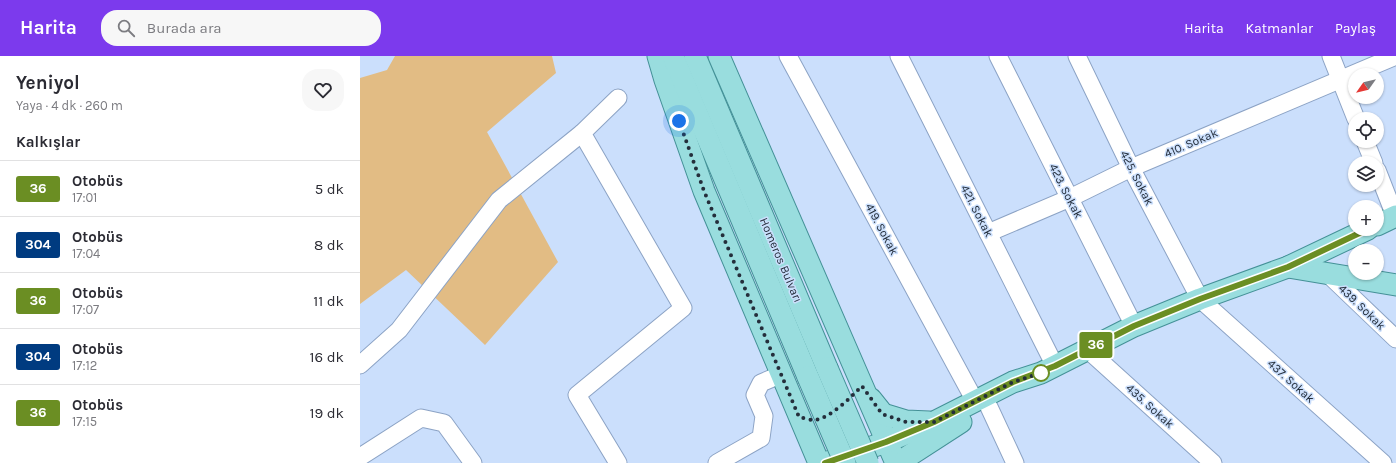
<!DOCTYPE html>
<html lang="tr">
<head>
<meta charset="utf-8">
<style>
	body { margin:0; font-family:Karla,sans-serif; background:#f7f7f7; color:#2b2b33; height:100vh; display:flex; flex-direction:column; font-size:15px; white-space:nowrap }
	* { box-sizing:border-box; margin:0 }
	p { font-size:13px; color:#7c7c81 }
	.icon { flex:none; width:22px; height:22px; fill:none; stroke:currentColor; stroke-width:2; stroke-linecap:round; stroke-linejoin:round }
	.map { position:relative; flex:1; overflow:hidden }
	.drawer { display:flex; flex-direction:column; background:#fff; width:360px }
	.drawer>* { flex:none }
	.badge { padding:0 8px; border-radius:3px; font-size:14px; line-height:26px }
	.needle { width:26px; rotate:236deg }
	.fabs { position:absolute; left:988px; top:12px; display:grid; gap:8px }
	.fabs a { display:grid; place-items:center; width:36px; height:36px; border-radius:50%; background:#fff; box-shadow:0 1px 3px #0004; font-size:20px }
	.you { position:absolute; width:20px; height:20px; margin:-10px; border:3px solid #fff; border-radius:50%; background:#1a73e8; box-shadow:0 0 0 6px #1a73e833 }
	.map>.badge { position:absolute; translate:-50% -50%; box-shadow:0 0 0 2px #fff }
	h2 { padding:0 16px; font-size:15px; line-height:36px }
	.round { display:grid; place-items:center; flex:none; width:42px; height:42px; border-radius:16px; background:#f7f7f7 }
	.head { display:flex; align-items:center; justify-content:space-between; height:68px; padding:0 16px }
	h1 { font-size:19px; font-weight:700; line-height:30px }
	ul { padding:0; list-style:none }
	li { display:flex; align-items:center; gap:12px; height:56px; padding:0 16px; border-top:1px solid #e1e1e2 }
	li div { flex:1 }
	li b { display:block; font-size:15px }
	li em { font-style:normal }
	li .badge { min-width:44px; font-weight:700; text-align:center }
	header { display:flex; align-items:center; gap:24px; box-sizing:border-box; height:56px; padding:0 20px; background:#7c3aed; color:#fff }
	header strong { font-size:19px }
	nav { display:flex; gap:22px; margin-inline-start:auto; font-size:14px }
	.search { width:280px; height:36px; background:#f7f7f7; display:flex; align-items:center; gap:10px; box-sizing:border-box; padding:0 14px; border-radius:16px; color:#7c7c81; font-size:15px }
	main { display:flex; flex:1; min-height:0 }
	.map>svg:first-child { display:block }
</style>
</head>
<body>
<header>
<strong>Harita</strong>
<div class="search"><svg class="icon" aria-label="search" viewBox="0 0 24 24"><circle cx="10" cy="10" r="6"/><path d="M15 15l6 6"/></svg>Burada ara</div>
<nav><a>Harita</a><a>Katmanlar</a><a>Paylaş</a></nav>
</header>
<main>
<section class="drawer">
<div class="head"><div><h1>Yeniyol</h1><p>Yaya · 4 dk · 260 m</p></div><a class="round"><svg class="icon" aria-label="heart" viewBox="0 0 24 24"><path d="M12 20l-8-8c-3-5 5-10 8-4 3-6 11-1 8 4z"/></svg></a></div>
<h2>Kalkışlar</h2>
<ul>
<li><span class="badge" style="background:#6b8e23;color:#fff">36</span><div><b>Otobüs</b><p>17:01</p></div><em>5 dk</em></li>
<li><span class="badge" style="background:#003b80;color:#fff">304</span><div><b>Otobüs</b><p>17:04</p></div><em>8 dk</em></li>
<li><span class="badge" style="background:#6b8e23;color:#fff">36</span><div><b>Otobüs</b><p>17:07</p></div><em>11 dk</em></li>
<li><span class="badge" style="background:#003b80;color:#fff">304</span><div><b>Otobüs</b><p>17:12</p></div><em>16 dk</em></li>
<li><span class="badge" style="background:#6b8e23;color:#fff">36</span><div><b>Otobüs</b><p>17:15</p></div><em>19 dk</em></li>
</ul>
</section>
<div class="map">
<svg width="1036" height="407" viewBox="0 0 1036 407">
	<rect width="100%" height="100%" fill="#cbdffc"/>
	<polygon fill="#e2bc84" points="35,0 192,0 196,17 127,76 198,206 125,289 46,214 0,248 0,22 27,14"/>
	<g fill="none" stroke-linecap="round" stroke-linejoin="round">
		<g stroke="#8ca3c5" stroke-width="19">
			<g id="minor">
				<polyline points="428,0 615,345"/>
				<polyline points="539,0 695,310"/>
				<polyline points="638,0 774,270"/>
				<polyline points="717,0 771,112 840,243 1023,407"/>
				<polyline points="971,0 996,63"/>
				<polyline points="1005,85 1014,107"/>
				<polyline points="1017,114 1035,160"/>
				<polyline points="628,177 710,142 771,112 1036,0"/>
				<polyline points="968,218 1036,283"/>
				<polyline points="728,294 853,407"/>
				<polyline points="0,309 39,274 139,144 222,77"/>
				<polyline points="629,351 655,407"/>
				<polyline points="0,401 61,362 84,367 113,407"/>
				<polyline points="258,407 217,339 323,252 222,77 258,42"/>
				<polyline points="357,407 401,382 404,360 395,339 401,327 422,318"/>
			</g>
		</g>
		<g stroke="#449197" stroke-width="23">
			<g id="major">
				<polyline points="298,0 305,24 344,135 459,407"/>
				<polyline points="313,0 448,321"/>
				<polyline points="335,0 467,312"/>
				<polyline points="359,0 536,407"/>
				<polyline points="1017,169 1036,160"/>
				<polyline points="928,211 1036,229"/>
				<polyline points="511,343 523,358 546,365 569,366"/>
				<polyline points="465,407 526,386 574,366 653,326 681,317 774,270 840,243 928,211 1008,173"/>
				<polyline points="545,407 547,401 601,366"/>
			</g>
		</g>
		<use href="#minor" stroke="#fff" stroke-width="17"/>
		<use href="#major" stroke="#99ddde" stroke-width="21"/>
		<g stroke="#449197" stroke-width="23" stroke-linecap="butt">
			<g id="major-bridge">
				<polyline points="467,312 508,407"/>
				<polyline points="448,321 485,407"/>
			</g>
		</g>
		<use href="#major-bridge" stroke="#99ddde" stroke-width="21"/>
	</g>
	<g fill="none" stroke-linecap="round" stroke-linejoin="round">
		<g stroke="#fff" stroke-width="9">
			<polyline id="line" points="465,407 526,386 574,366 653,326 695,310 774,270 840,243 928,211 1008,173"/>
		</g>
		<use href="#line" stroke="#6b8e23" stroke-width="6"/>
		<path stroke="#242e3b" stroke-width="4" stroke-dasharray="0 7.2" d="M319,65l25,70 95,226c4,1 9,2 13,3 16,1 39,-23 50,-34l20,28 24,8h28l79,-40 28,-9"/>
	</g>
	<circle fill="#fff" stroke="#6b8e23" stroke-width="2" cx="681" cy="317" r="8"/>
	<g text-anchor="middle" stroke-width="3" stroke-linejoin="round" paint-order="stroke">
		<g font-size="12" fill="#242e3b" stroke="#cbdffc">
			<text transform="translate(831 87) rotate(-23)" y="4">410. Sokak</text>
			<text transform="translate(777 122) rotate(63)" y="4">425. Sokak</text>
			<text transform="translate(706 135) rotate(63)" y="4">423. Sokak</text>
			<text transform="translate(617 155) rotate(63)" y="4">421. Sokak</text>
			<text transform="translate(522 173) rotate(62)" y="4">419. Sokak</text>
			<text transform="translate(421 204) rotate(67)" y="4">Homeros Bulvarı</text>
			<text transform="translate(1002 251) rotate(44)" y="4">439. Sokak</text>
			<text transform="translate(931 325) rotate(42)" y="4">437. Sokak</text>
			<text transform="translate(790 350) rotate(42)" y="4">435. Sokak</text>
		</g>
	</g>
</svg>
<div class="fabs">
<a><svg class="needle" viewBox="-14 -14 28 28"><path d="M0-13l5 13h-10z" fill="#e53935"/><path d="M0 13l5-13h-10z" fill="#7c7c81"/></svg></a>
<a><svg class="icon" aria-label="locate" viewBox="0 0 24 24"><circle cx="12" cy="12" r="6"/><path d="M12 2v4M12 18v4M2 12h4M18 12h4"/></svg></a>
<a><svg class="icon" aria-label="layers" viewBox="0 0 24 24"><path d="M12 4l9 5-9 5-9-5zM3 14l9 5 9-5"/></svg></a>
<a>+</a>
<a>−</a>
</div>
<div class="you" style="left:319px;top:65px"></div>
<b class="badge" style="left:736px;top:289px;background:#6b8e23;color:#fff">36</b>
</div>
</main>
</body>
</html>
